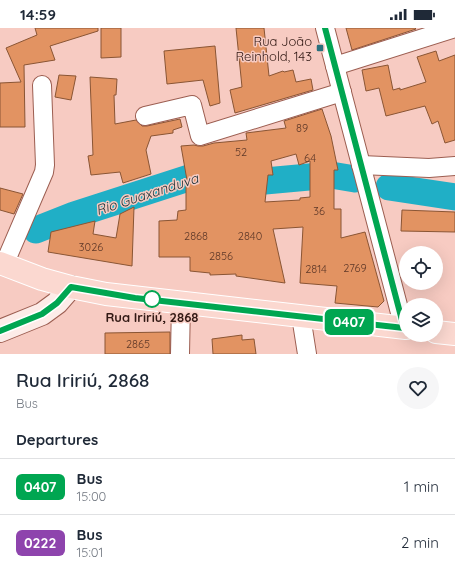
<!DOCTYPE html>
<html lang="en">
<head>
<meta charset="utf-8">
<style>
	body { margin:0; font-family:Quicksand,sans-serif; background:#f6f6f7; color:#1f2937; height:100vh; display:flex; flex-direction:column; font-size:15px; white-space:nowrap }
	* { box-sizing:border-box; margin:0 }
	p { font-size:13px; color:#747a83 }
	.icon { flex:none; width:22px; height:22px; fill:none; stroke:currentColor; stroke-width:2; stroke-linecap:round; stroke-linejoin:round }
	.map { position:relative; height:326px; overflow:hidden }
	.panel { display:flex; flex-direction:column; background:#fff; flex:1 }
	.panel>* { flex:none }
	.badge { padding:0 8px; border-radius:6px; font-size:14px; line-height:26px }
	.fabs { position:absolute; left:399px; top:218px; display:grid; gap:8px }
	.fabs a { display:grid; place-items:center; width:44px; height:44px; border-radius:50%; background:#fff; box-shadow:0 4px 16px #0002; font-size:20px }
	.map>.badge { position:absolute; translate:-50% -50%; box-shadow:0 0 0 2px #fff }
	h2 { padding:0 16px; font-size:15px; line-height:36px }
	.round { display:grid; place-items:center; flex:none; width:42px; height:42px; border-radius:21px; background:#f6f6f7 }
	.overview { display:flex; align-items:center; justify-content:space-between; height:68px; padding:0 16px }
	h1 { font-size:19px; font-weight:600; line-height:30px }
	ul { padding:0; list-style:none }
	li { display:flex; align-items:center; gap:12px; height:56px; padding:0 16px; border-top:1px solid #e0e1e3 }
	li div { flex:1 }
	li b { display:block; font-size:15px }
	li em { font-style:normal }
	li .badge { min-width:44px; font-weight:700; text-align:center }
	.status { display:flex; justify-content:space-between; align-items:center; height:28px; padding:0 20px; background:#fff; direction:ltr }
	.status svg { height:11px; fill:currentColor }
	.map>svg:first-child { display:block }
</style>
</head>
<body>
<div class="status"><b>14:59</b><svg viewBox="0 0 49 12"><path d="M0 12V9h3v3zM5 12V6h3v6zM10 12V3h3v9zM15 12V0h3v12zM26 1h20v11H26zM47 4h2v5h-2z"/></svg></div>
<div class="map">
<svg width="455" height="326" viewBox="0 0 455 326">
	<rect width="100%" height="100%" fill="#f7cbc2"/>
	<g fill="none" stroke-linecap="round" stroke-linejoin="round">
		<g stroke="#20afc6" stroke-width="27">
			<polyline points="389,159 455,169"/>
			<polyline points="36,202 74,187 198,147 265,153 331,147 355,151"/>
		</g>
	</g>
	<g fill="#e29362" stroke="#8a5534" fill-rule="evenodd">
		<polygon points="35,0 98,0 98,3 50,18 55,32 24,37 25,99 0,99 0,55 21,54 6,20 37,7"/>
		<polygon points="101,0 121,0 121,29 101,30"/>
		<polygon points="236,0 264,0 269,48 283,43 284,44 293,42 296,54 311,51 313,62 235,85 230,62 242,59"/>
		<polygon points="346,0 415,0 416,1 352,22"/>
		<polygon points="215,18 220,75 210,78 203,52 167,56 164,23"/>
		<polygon points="436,23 439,33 455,27 455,112 445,115 438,93 432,96 425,78 386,88 379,60 366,63 362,42 388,37 393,62 400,60 400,62 426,54 417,29"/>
		<polygon points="59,47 76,48 71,72 55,69"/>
		<polygon points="90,49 117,51 116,67 114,67 115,96 136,92 142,98 147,98 180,91 182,99 173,102 173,105 151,108 146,122 151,146 123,155 120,144 91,147 88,128 93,127"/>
		<path d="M322,81l9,27 7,34h-4v39h7v29l24,-6 19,69 -6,6 -43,-4 2,-17 -37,-3 3,-56 -30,2 12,54 -49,-7v-2l-26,1v-2l-20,-2v-14h-31v-36l18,-1 1,-9 8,-1v-24h2l-7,-40 13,-1 4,1h5l11,-3 33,-3 -1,-7 40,-5 -2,-7zM296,126l3,11 11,-4v36l-10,1v2l-35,2 3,-27h5l-2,-14z"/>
		<polygon points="0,160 23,166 14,186 0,182"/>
		<polygon points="134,179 132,238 48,224 51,204 95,193 93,206 116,210 120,186"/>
		<polygon points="402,182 455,184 455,204 401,203"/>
		<polygon points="170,304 170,326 105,326 105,305"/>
		<polygon points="242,307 242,312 254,311 256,326 213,326 212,311"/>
	</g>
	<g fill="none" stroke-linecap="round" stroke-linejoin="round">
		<g stroke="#9c5e51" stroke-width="20">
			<g id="street">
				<polyline points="325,0 404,300"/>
				<polyline points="335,38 455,0"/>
				<polyline points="145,88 192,77 200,108 342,64"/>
				<polyline points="361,137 429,140 455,138"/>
				<polyline points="4,237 44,144 45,137 42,57"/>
				<polyline points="301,288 307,326"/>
				<polyline points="180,326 181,274"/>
			</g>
		</g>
		<g stroke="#9c5e51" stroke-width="24">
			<polyline id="secondary" points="0,303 42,286 57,275 71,259"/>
		</g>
		<g stroke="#fff" stroke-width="24">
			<g id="primary">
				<polyline points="0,235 42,251 71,259 106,266 406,300"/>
				<polyline points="436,304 455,306"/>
			</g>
		</g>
		<use href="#street" stroke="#fff" stroke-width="18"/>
		<use href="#secondary" stroke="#fdece8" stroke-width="22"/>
		<use href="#primary" stroke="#fbd8d0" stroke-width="22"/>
	</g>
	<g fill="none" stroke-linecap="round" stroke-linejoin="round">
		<g stroke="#fff" stroke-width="9">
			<polyline id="line" points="0,303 42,286 57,275 71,259 135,270 404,300 325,0"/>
		</g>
		<use href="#line" stroke="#00a651" stroke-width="6"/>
	</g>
	<rect fill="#29707d" stroke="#f7cbc2" stroke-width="1.5" x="316" y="16" width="8" height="8" rx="2"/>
	<circle fill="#fff" stroke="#00a651" stroke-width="2" cx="152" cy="271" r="8"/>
	<g text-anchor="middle" stroke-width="3" stroke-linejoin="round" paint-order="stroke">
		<g font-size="11" fill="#5e3828">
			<text x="302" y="104">89</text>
			<text x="241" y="128">52</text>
			<text x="310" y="134">64</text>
			<text x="319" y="187">36</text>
			<text x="196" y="212">2868</text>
			<text x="250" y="212">2840</text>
			<text x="91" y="223">3026</text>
			<text x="221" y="232">2856</text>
			<text x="355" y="244">2769</text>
			<text x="316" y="245">2814</text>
			<text x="138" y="320">2865</text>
		</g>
		<g font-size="13" fill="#321914" stroke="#f7cbc2" text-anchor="end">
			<text x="312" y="18">Rua João<tspan x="312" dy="15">Reinhold, 143</tspan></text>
		</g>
		<g font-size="13" font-weight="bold" fill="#321914" stroke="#f7cbc2">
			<text x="152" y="294">Rua Iririú, 2868</text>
		</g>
		<g font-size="14" font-style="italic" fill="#1c3237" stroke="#f7cbc2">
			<text transform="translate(147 166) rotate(-18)" y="5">Rio Guaxanduva</text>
		</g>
	</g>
</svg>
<div class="fabs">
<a><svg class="icon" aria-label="locate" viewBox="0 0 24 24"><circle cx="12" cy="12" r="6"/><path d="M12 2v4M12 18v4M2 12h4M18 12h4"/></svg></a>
<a><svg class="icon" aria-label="layers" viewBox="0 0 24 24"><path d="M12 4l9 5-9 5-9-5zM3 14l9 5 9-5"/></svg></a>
</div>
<b class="badge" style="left:349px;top:294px;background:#00a651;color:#fff">0407</b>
</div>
<section class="panel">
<div class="overview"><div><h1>Rua Iririú, 2868</h1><p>Bus</p></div><a class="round"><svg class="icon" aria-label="heart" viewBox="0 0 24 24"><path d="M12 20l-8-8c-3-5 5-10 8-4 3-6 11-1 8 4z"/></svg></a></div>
<h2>Departures</h2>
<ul>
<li><span class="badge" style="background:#00a651;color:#fff">0407</span><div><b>Bus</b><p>15:00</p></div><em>1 min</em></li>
<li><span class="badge" style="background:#8e44ad;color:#fff">0222</span><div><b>Bus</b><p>15:01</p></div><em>2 min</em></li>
</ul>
</section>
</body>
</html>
